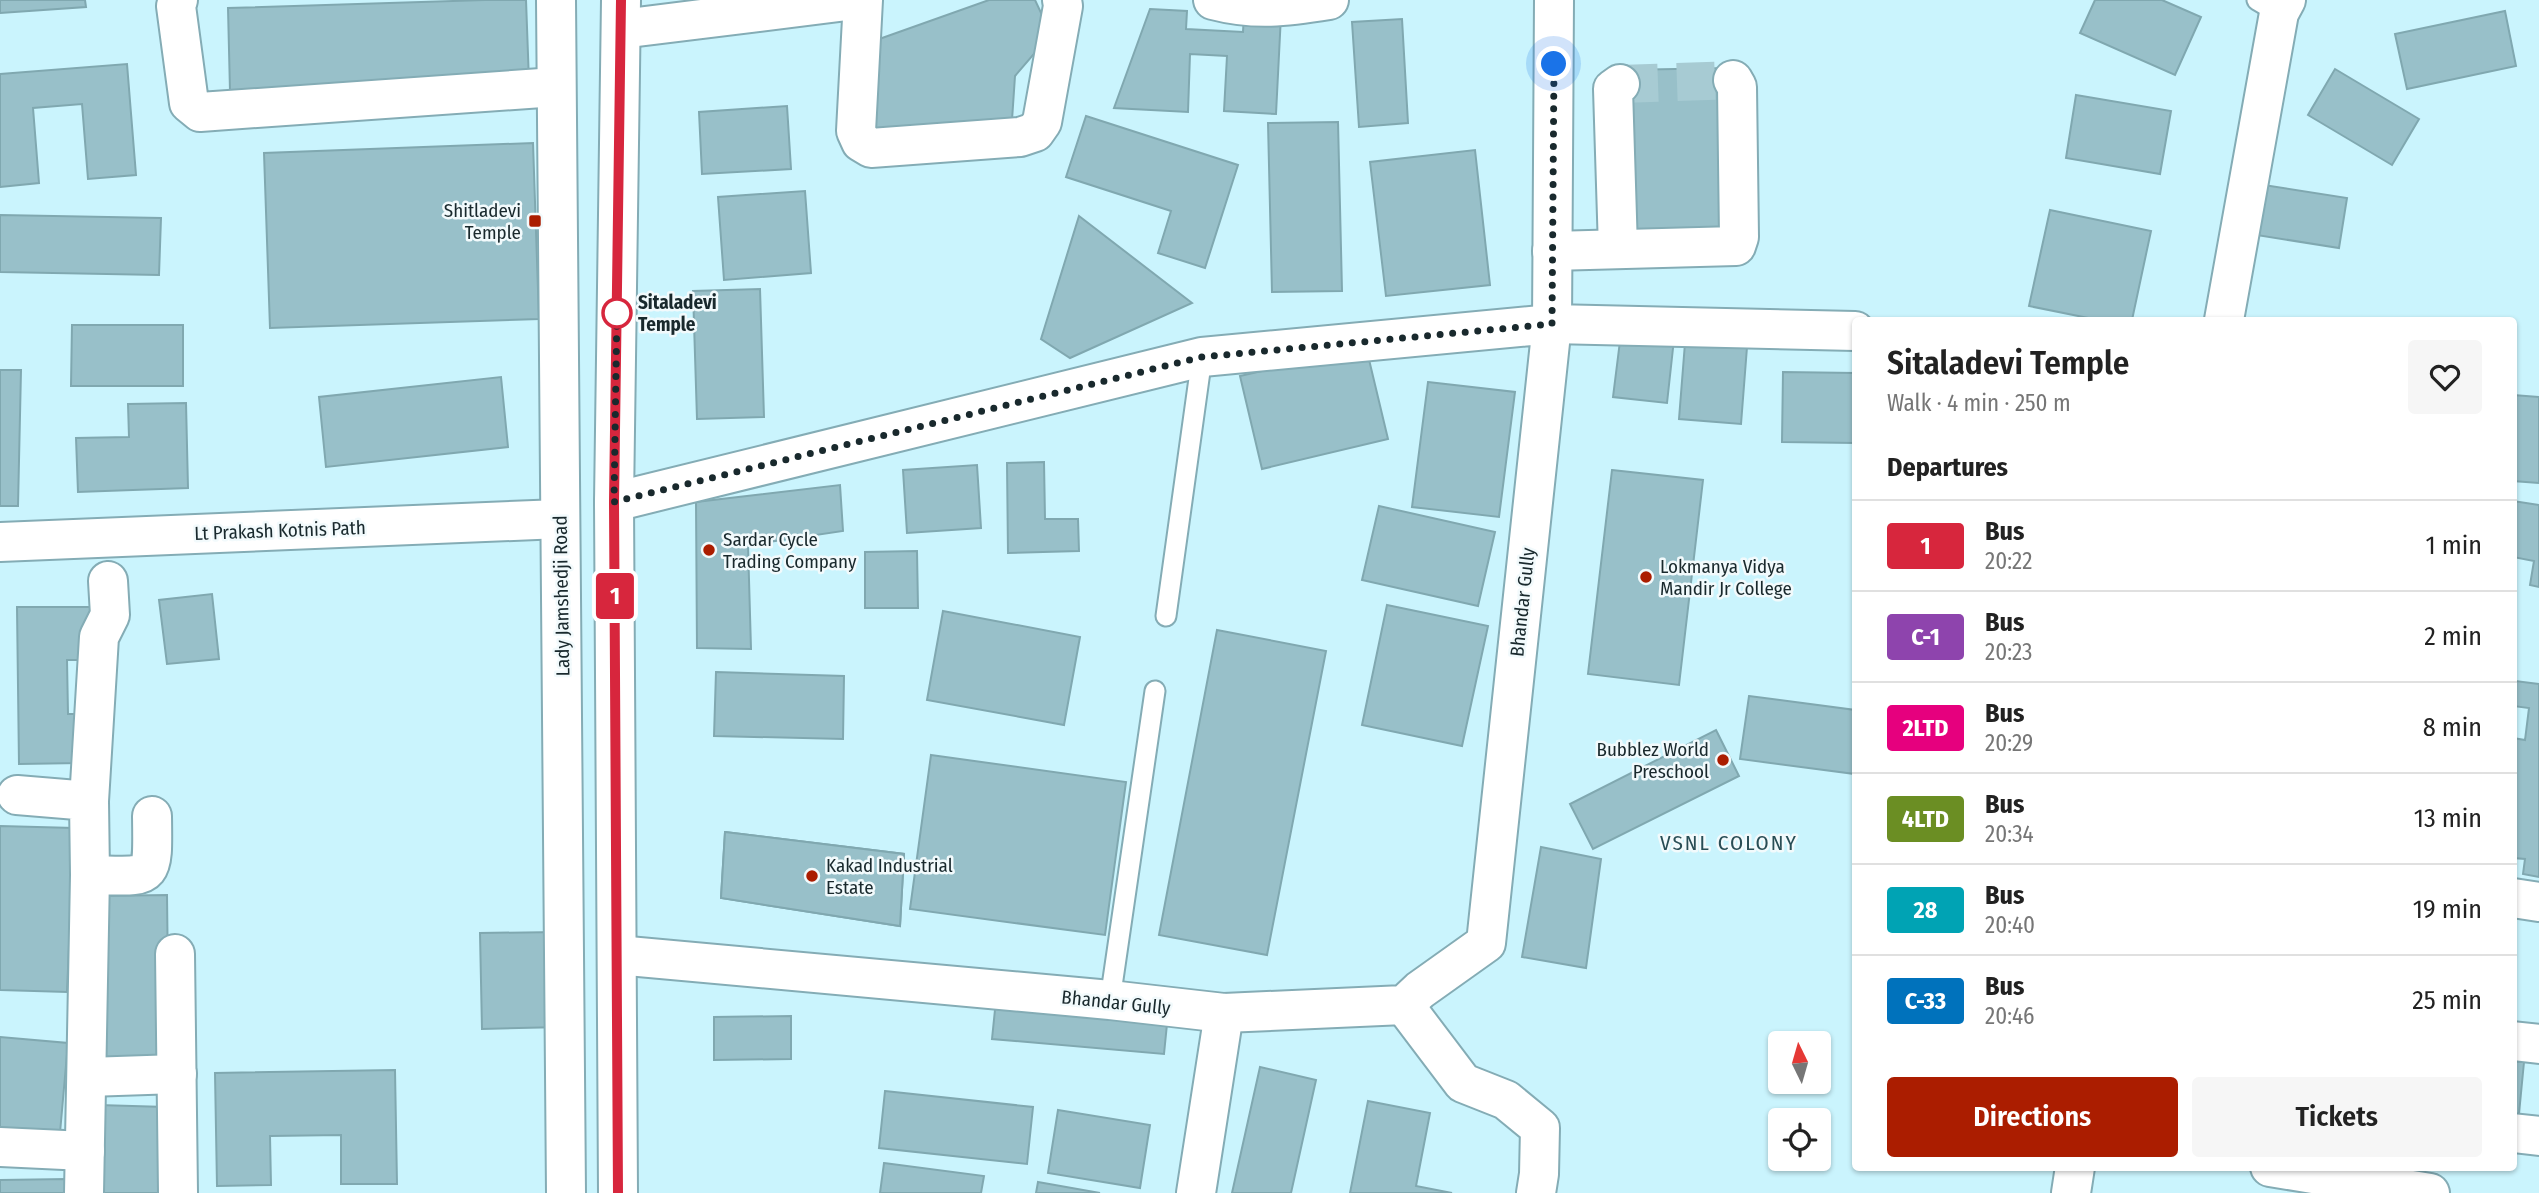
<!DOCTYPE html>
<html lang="en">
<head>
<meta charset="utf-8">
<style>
	body { margin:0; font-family:"Fira Sans Condensed",sans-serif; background:#f6f6f6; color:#222; height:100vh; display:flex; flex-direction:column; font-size:26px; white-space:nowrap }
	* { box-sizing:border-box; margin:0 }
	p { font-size:23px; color:#767676 }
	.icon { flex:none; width:38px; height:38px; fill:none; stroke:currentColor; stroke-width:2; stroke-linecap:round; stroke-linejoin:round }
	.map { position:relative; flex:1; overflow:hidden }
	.details { position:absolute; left:1852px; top:317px; width:665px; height:854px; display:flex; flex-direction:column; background:#fff; border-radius:7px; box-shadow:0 2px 5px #0004 }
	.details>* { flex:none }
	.badge { padding:0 14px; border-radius:5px; font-size:24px; line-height:46px }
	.needle { width:46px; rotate:355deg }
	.controls { position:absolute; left:1768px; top:1031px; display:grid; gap:14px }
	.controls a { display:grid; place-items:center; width:63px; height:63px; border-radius:7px; background:#fff; box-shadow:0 2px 5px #0004; font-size:35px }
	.you { position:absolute; width:35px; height:35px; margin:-18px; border:5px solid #fff; border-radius:50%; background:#1a73e8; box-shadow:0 0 0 10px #1a73e833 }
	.map>.badge { position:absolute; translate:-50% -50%; box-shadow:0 0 0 4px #fff }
	h2 { padding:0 35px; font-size:26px; line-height:63px }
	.round { display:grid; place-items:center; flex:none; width:74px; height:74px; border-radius:7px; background:#f6f6f6 }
	.head { display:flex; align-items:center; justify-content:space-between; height:119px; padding:0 35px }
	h1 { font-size:33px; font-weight:600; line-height:52px }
	.button { display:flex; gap:14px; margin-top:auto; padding:14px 35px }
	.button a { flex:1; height:80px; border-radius:7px; background:#ab1d00; color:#fff; font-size:28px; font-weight:600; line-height:80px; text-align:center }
	.button a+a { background:#f6f6f6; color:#222 }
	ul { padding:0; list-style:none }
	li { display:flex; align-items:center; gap:21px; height:91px; padding:0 35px; border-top:2px solid #e0e0e0 }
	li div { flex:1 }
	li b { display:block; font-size:26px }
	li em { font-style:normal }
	li .badge { min-width:77px; font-weight:700; text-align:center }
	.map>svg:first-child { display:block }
</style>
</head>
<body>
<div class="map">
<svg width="2539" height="1193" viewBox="0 0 2539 1193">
	<rect width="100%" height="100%" fill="#caf4fd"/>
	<g fill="#98c0c9" stroke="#80a8b0" stroke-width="2">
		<polygon points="0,0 85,0 86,7 0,13"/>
		<polygon points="485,0 526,0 529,82 230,91 228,8"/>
		<polygon points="989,0 1035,0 1051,34 1015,76 1012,120 871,136 868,43"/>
		<polygon points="2095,0 2162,0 2201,17 2175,75 2080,33"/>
		<polygon points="1150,9 1187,11 1186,29 1243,32 1244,14 1281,15 1276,114 1224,111 1227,56 1190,54 1188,112 1114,108"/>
		<polygon points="2505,11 2516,66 2407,89 2395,34"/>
		<polygon points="1402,19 1408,123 1359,127 1352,22"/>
		<polygon points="127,64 136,175 88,179 82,104 33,108 39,183 0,187 0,74"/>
		<polygon points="1729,68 1731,237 1623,239 1622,70"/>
		<polygon points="2335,69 2419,119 2392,165 2308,115"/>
		<polygon points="2076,95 2171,111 2160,174 2066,158"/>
		<polygon points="787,106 791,169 702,174 699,112"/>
		<polygon points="1086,116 1238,165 1205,268 1158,253 1171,211 1066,177"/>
		<polygon points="1338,122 1342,291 1272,292 1268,123"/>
		<polygon points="533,143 539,319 270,328 264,153"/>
		<polygon points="1475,150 1490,285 1386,296 1370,162"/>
		<polygon points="2251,183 2347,198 2339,248 2244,233"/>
		<polygon points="805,191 811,273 724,280 718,197"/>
		<polygon points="2050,210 2151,231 2132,320 2098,320 2029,306"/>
		<polygon points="0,215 161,218 159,275 0,272"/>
		<polygon points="1079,216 1192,303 1070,358 1041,339"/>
		<polygon points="760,289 764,417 697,419 693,291"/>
		<polygon points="72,325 183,325 183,386 71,386"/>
		<polygon points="1621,333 1674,339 1667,403 1613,397"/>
		<polygon points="1685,343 1747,347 1741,424 1679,419"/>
		<polygon points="1366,347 1388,439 1262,469 1240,376"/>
		<polygon points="0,370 21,370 18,506 0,506"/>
		<polygon points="1783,372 1855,373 1855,443 1782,442"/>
		<polygon points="501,377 508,447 326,467 319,397"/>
		<polygon points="1428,382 1515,392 1499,517 1412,507"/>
		<polygon points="2513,395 2539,397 2539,483 2513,481"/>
		<polygon points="186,403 188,488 78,492 76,438 129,437 128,404"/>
		<polygon points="1044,462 1045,519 1078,519 1079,551 1008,553 1007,463"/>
		<polygon points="977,465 981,528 907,533 903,470"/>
		<polygon points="1612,470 1703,480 1679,685 1588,674"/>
		<polygon points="840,485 843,531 748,545 751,649 697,648 696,502"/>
		<polygon points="2513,501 2539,505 2539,587 2530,585 2534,561 2513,557"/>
		<polygon points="1379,506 1495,532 1478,606 1362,580"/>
		<polygon points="917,551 918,608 865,608 865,552"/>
		<polygon points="212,594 219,659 167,664 159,600"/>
		<polygon points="1387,605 1488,626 1462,746 1362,725"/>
		<polygon points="17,607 94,607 82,660 67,660 68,714 79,714 80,763 19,764"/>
		<polygon points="943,611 1080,637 1064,725 927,700"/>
		<polygon points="1217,630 1326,651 1267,955 1159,935"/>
		<polygon points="716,672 844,676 843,739 714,736"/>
		<polygon points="2515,681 2539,684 2539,877 2523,874 2525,859 2513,858 2513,738 2525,740 2529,708 2513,706"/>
		<polygon points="1749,696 1855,710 1855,774 1740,759"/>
		<polygon points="1716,730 1739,776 1593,849 1570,804"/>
		<polygon points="931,755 1126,782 1105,935 910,909"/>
		<polygon points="0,826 74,828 67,992 0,990"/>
		<polygon points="725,832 904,854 900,926 721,898"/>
		<polygon points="725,832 904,854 900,926 721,898"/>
		<polygon points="1541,847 1601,859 1586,968 1522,957"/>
		<polygon points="167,895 169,1062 100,1063 98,896"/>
		<polygon points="559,932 562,1027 482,1029 480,933"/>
		<polygon points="996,1000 1168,1014 1164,1054 992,1039"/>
		<polygon points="791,1016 791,1059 714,1060 714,1017"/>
		<polygon points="0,1037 68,1043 59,1144 0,1139"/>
		<polygon points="2513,1061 2524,1062 2518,1124 2513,1124"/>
		<polygon points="1260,1067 1316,1080 1291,1193 1232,1193"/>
		<polygon points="395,1070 397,1184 341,1184 341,1135 270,1136 271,1185 217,1186 215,1073"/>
		<polygon points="885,1091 1033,1107 1027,1164 879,1148"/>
		<polygon points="1368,1101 1430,1113 1416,1186 1452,1193 1350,1193"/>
		<polygon points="98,1105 166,1107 164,1193 97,1193"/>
		<polygon points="1058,1110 1150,1125 1140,1188 1048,1173"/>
		<polygon points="884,1163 984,1176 981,1193 880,1193"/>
		<polygon points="67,1179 67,1193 0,1193 0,1180"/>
		<polygon points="1038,1182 1100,1193 1036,1193"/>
	</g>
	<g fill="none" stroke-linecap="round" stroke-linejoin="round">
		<polyline stroke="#a7cbd3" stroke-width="38" stroke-dasharray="38 19" stroke-linecap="butt" points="1620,84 1733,80"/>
		<g stroke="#84acb5" stroke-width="23">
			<g id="lane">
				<polyline points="2257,0 2279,13"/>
				<polyline points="1166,616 1202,357"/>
				<polyline points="1110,1000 1155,691"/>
			</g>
		</g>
		<g stroke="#84acb5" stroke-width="42">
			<g id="street">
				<polyline points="178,0 176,6 189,103 200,112 556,87"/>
				<polyline points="863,0 856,131 861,142 871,148 1020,137 1035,132 1042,122 1063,6 1062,0"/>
				<path d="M1213,0c42,11 73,7 116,0"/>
				<polyline points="1554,0 1552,324 1855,331"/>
				<polyline points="621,29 855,0"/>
				<polyline points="1618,249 1613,89 1620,84"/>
				<polyline points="1552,251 1736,246 1739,237 1737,87 1733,80"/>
				<polyline points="2224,320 2279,13 2286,0"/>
				<polyline points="614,502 1202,357 1552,324 1486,943 1420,990 1404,1005 1224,1013 1110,1000 617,955"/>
				<polyline points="0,542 560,519"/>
				<polyline points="17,795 89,801 90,875"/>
				<polyline points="89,801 99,637 110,615 108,581"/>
				<polyline points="2513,898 2539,902"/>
				<polyline points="175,954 178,1193"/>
				<polyline points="1404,1005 1463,1083 1506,1100 1540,1128 1539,1174 1536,1193"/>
				<polyline points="2513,1041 2539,1044"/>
				<polyline points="88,1077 177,1074"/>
				<polyline points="2513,1133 2539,1136"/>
				<polyline points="0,1147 85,1151"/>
				<polyline points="2270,1167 2430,1193"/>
				<path d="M84,1193l6,-318c64,1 63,8 62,-59"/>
				<polyline points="1196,1193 1224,1013"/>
				<polyline points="2071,1193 2075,1167"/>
			</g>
		</g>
		<g stroke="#84acb5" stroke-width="42">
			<g id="primary">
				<polyline points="556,0 566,1193"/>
				<polyline points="618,1193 614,502 621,0"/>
			</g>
		</g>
		<use href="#lane" stroke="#fff" stroke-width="19"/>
		<use href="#street" stroke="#fff" stroke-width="38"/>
		<use href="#primary" stroke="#fff" stroke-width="38"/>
	</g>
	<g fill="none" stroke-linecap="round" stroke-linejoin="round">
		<g stroke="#fff" stroke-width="16">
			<polyline id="line" points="618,1193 614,502 621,0"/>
		</g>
		<use href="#line" stroke="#d7263d" stroke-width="10"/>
		<polyline stroke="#19292d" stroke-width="7" stroke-dasharray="0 12.6" points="617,313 617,307 614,502 1202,357 1552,324 1554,64"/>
	</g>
	<g fill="#ab1d00" stroke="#f2fafc" stroke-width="2.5">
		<rect x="528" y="214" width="14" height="14" rx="3.5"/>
		<circle cx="709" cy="550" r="7"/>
		<circle cx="1646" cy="577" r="7"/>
		<circle cx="1723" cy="760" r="7"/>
		<circle cx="812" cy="876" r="7"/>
	</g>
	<circle fill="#fff" stroke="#d7263d" stroke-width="3.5" cx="617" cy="313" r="14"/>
	<g text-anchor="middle" stroke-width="5" stroke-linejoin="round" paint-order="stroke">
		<g font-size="19" fill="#19292d" stroke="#f2fafc" text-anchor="start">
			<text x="521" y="217" text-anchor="end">Shitladevi<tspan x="521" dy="22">Temple</tspan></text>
			<text x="723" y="546">Sardar Cycle<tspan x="723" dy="22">Trading Company</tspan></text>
			<text x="1660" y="573">Lokmanya Vidya<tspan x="1660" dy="22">Mandir Jr College</tspan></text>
			<text x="1709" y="756" text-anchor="end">Bubblez World<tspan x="1709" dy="22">Preschool</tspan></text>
			<text x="826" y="872">Kakad Industrial<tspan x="826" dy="22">Estate</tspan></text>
		</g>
		<g font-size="19" font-weight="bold" fill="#19292d" stroke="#f2fafc" text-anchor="start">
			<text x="638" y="309">Sitaladevi<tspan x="638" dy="22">Temple</tspan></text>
		</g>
		<g font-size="19" fill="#19292d" stroke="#f2fafc">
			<text transform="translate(280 530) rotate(-2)" y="7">Lt Prakash Kotnis Path</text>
			<text transform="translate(561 596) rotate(-91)" y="7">Lady Jamshedji Road</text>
			<text transform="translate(1522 602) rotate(-84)" y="7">Bhandar Gully</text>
			<text transform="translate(1116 1002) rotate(6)" y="7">Bhandar Gully</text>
		</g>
		<g font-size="21" letter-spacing="2" fill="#284d55" stroke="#f2fafc">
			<text x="1729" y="850">VSNL COLONY</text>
		</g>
	</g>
</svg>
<div class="controls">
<a><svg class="needle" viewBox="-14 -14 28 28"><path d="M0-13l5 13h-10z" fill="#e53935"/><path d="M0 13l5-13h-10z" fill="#767676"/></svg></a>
<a><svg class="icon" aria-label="locate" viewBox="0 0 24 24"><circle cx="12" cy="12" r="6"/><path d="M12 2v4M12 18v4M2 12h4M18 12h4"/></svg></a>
</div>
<div class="you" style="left:1554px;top:64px"></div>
<b class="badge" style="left:615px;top:596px;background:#d7263d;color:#fff">1</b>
<section class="details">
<div class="head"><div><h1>Sitaladevi Temple</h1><p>Walk · 4 min · 250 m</p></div><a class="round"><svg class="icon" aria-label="heart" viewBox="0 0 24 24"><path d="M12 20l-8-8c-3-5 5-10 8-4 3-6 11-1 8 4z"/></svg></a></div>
<h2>Departures</h2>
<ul>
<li><span class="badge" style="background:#d7263d;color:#fff">1</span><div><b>Bus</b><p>20:22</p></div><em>1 min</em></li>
<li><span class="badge" style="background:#8e44ad;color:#fff">C-1</span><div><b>Bus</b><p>20:23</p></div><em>2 min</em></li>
<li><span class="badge" style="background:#e6007e;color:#fff">2LTD</span><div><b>Bus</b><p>20:29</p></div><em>8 min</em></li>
<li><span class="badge" style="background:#6b8e23;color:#fff">4LTD</span><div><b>Bus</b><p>20:34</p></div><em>13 min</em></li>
<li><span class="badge" style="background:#00a3b4;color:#fff">28</span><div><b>Bus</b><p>20:40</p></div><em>19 min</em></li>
<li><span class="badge" style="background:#0072bc;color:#fff">C-33</span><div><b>Bus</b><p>20:46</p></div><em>25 min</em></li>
</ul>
<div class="button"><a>Directions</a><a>Tickets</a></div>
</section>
</div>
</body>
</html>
